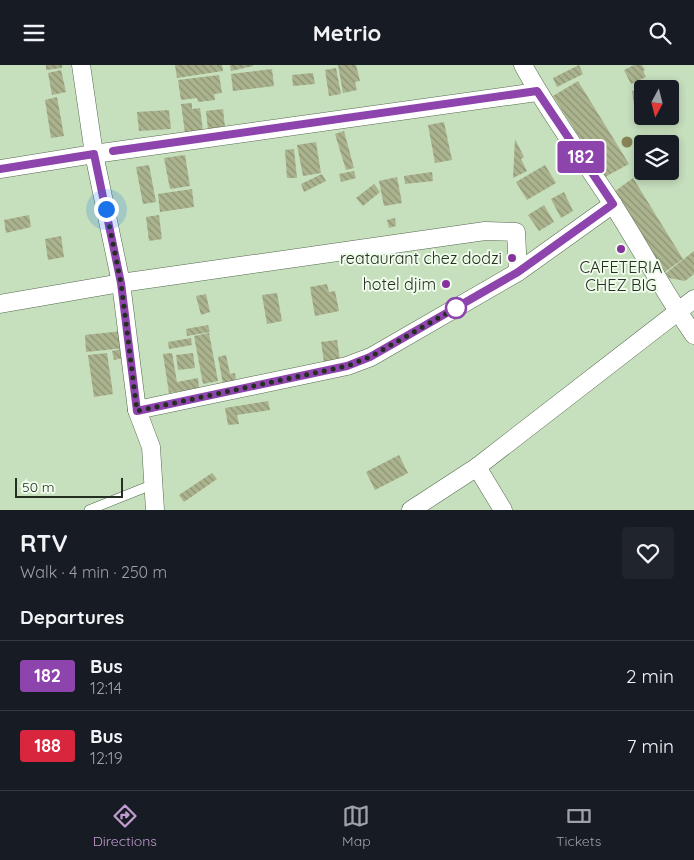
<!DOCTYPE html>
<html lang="en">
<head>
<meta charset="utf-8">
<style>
	body { margin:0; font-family:Quicksand,sans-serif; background:#20242c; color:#f1f3f6; height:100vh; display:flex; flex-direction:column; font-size:19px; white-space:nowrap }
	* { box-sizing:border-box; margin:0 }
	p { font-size:16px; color:#9ea1a6 }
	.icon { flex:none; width:28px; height:28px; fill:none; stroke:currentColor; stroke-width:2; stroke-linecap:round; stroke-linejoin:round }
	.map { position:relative; height:445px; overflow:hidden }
	.sheet { display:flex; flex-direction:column; background:#171b24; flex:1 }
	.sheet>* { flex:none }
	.badge { padding:0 10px; border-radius:4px; font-size:18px; line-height:32px }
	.needle { width:32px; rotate:187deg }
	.tools { position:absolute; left:634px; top:15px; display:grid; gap:10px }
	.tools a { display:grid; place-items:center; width:45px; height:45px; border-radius:5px; background:#171b24; box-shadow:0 2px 8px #0003; font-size:25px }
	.scale { position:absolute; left:15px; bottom:12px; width:108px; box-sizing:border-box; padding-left:5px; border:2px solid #242e21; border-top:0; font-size:14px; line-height:18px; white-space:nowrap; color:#242e21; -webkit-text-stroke:4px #effceb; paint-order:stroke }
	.you { position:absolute; width:25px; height:25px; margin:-12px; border:4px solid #fff; border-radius:50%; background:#1a73e8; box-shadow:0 0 0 8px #1a73e833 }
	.map>.badge { position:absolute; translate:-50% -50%; box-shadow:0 0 0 2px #fff }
	h2 { padding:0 20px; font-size:19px; line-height:45px }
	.round { display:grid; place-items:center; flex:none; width:52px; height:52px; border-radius:5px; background:#20242c }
	.head { display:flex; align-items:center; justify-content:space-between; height:85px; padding:0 20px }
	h1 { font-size:24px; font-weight:700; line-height:38px }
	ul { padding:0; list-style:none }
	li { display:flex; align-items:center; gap:15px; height:70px; padding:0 20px; border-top:1px solid #363941 }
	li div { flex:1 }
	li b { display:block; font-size:19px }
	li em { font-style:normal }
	li .badge { min-width:55px; font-weight:700; text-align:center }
	header { display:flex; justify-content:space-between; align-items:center; height:65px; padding:0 20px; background:#171b24; font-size:22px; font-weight:700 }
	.dock { display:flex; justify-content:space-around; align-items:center; height:70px; border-top:1px solid #363941; background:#171b24; font-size:14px; color:#9ea1a6 }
	.dock a { display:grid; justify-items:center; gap:2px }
	.dock .current { color:#c19cce }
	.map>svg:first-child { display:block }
</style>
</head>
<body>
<header><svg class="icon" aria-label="menu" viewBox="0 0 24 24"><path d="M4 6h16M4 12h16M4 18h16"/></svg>Metrio<svg class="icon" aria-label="search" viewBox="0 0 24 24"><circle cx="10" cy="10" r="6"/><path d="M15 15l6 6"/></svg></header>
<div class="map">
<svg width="694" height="445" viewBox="0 0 694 445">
	<defs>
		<pattern id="building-back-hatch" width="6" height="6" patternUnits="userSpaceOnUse" patternTransform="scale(1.25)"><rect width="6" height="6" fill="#abb38e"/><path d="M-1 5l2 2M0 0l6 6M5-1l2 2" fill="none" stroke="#8b9274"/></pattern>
	</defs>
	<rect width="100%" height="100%" fill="#c6dfbd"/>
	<g fill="url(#building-back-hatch)">
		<polygon points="46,0 62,0 62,3 46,5"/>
		<polygon points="175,0 222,0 223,6 177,13"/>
		<polygon points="230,0 253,0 253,1 231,6"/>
		<polygon points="338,0 356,0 360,16 355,17 357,25 343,28"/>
		<polygon points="579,0 583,9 557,22 553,13"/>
		<polygon points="634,0 642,0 645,5 643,6 646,12 631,19 624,5"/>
		<polygon points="336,3 341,29 329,31 325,5"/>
		<polygon points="272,4 274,21 233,26 231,9"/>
		<polygon points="61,5 66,27 52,30 48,8"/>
		<polygon points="313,8 315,19 293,21 292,10"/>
		<polygon points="219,10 222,28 214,29 215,35 198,37 197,33 181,35 178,15"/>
		<polygon points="578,16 629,99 605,112 553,31"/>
		<polygon points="642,25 642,51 654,52 636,55 632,26"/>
		<polygon points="57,32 64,71 51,73 45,35"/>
		<polygon points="192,38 192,44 200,43 203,66 185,68 181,39"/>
		<polygon points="223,44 225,62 208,65 206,46"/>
		<polygon points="169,45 171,64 139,66 137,47"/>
		<polygon points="444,57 452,95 435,98 428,60"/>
		<polygon points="344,66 354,103 346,105 335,69"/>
		<polygon points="515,74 524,92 521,94 527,106 513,113"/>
		<polygon points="316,77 321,108 303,111 297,80"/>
		<polygon points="294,84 297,113 287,113 285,85"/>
		<polygon points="185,90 190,121 170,124 164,93"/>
		<polygon points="149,100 156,137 143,139 136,102"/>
		<polygon points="545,100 556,118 527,135 516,117"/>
		<polygon points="354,106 356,113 341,117 339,109"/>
		<polygon points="432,107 433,116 405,119 404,111"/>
		<polygon points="322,109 326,116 304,127 301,119"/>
		<polygon points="397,112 402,138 384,141 379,116"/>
		<polygon points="633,113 683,194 665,207 614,127"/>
		<polygon points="374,119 380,127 363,141 356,133"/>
		<polygon points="192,124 194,142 160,147 158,129"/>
		<polygon points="564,127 573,146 561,153 551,134"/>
		<polygon points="544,140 554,157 539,166 528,150"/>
		<polygon points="29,150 31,162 6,168 4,155"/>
		<polygon points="159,150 162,174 149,176 146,152"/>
		<polygon points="395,153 396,161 389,163 387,155"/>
		<polygon points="61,171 64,192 48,195 45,174"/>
		<polygon points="694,186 694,209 685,216 669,213 666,208"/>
		<polygon points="327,219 329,227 335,226 339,246 315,251 310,222"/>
		<polygon points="277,228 282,256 267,259 262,230"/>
		<polygon points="206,229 210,247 201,250 196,231"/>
		<polygon points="208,260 210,267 187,271 186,264"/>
		<polygon points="132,265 134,282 86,287 85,270"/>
		<polygon points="209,268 218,316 203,319 194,271"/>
		<polygon points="191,273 192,280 169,284 168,277"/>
		<polygon points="337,275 340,295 324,297 321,277"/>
		<polygon points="131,282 133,291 114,295 112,286"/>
		<polygon points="107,288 113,329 94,332 88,290"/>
		<polygon points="172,288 177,317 198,313 199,323 169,328 163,289"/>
		<polygon points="193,288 195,303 178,305 176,290"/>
		<polygon points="226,290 230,309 235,308 236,316 223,319 218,292"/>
		<polygon points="268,336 270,345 237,350 239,359 228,360 225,343"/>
		<polygon points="399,390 408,408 375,425 366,407"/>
		<polygon points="212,408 217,414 184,437 179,430"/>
	</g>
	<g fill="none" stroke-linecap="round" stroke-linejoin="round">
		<g stroke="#546a4d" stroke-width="10">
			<polyline id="lane" points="89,445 154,419"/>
		</g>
		<g stroke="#546a4d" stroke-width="19">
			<g id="street">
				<polyline points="81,0 94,89 121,218 137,345"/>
				<path d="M523,0c26,48 59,92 89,138 28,43 52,90 82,132"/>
				<polyline points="0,104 94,89 537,27"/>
				<polyline points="0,239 121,218 485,166 516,167 518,207"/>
				<polyline points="477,402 503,445"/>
				<polyline points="155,445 151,382 137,345 347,301 371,292 518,207 613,139"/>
				<polyline points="411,445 477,402 694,234"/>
			</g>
		</g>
		<use href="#lane" stroke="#fff" stroke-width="9"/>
		<use href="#street" stroke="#fff" stroke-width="18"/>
	</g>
	<circle fill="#868357" cx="627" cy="77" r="5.5"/>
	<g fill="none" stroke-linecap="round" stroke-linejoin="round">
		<g stroke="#fff" stroke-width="11">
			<polyline id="line" points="0,104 94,89 121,218 137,346 347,301 370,292 518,207 613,139 537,26 113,86"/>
		</g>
		<use href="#line" stroke="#8e44ad" stroke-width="8"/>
		<polyline stroke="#242e21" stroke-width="5" stroke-dasharray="0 9" points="106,144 121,218 137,346 347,301 370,292 456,243"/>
	</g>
	<g fill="#86319e" stroke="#effceb" stroke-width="2">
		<circle cx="621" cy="184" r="5"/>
		<circle cx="512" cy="193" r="5"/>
		<circle cx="446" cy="219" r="5"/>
	</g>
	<circle fill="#fff" stroke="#8e44ad" stroke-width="2.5" cx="456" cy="243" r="10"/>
	<g text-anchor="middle" stroke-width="4" stroke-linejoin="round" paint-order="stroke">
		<g font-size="16" fill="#242e21" stroke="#effceb" text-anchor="end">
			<text x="502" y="199">reataurant chez dodzi</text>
			<text x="621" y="208" text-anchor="middle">CAFETERIA<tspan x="621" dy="18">CHEZ BIG</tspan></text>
			<text x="436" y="225">hotel djim</text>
		</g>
	</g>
</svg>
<div class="tools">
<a><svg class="needle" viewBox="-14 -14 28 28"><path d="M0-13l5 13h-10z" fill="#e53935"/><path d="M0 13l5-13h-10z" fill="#9ea1a6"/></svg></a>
<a><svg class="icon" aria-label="layers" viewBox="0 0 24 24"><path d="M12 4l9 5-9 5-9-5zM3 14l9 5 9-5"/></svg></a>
</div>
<div class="scale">50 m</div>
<div class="you" style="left:106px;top:144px"></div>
<b class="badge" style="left:581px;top:92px;background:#8e44ad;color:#fff">182</b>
</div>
<section class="sheet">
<div class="head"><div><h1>RTV</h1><p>Walk · 4 min · 250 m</p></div><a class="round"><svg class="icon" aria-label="heart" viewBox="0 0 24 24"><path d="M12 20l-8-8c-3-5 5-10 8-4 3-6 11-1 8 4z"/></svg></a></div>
<h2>Departures</h2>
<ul>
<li><span class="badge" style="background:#8e44ad;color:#fff">182</span><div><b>Bus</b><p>12:14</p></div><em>2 min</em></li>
<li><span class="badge" style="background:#d7263d;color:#fff">188</span><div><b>Bus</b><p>12:19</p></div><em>7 min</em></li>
</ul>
</section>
<nav class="dock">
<a class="current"><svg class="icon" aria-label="directions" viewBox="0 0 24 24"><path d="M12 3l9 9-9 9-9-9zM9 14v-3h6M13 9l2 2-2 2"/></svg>Directions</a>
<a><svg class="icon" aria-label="map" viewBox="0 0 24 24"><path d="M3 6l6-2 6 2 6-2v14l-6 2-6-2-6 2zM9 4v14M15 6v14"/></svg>Map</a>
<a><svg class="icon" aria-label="tickets" viewBox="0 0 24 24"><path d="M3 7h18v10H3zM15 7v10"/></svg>Tickets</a>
</nav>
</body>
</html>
